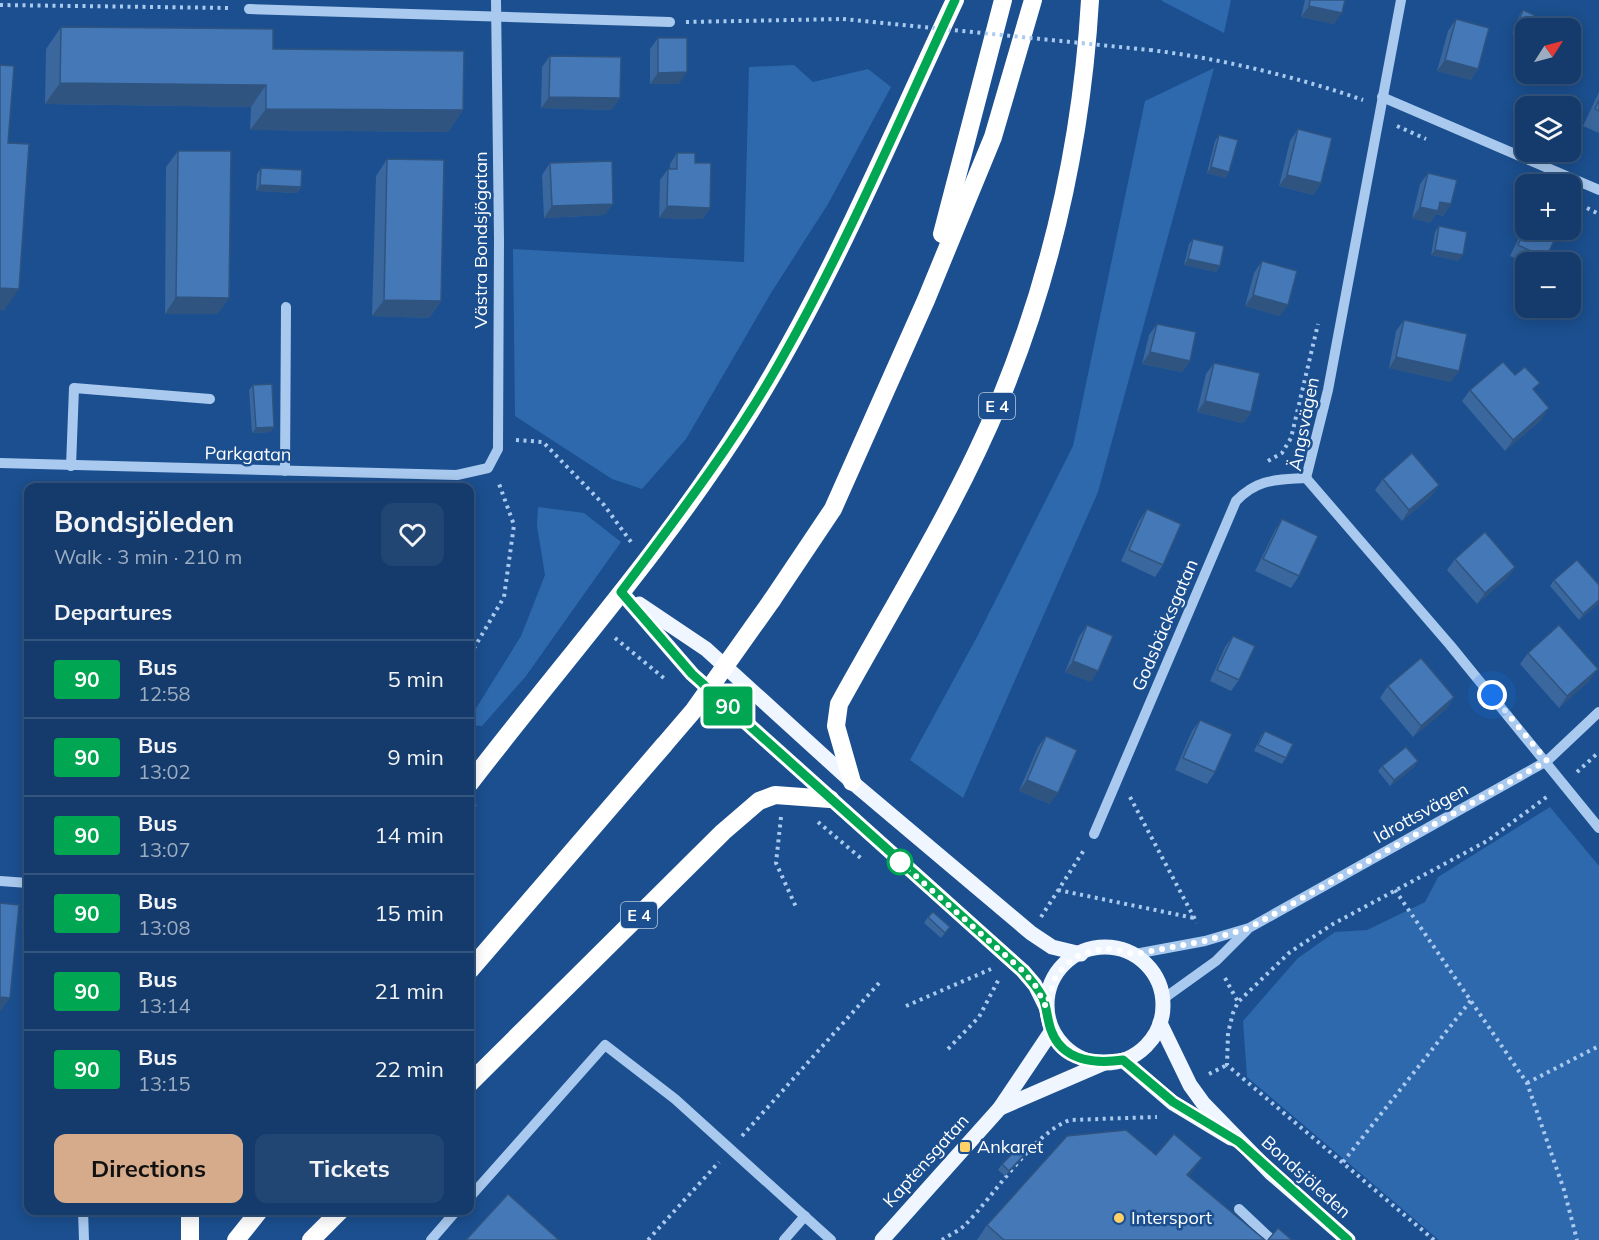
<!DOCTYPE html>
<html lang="en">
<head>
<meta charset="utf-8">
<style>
	body { margin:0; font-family:Mulish,sans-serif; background:#214673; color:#f1f3f6; height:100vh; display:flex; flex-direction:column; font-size:22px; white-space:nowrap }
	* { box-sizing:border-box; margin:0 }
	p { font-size:20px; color:#9dadc1 }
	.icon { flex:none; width:33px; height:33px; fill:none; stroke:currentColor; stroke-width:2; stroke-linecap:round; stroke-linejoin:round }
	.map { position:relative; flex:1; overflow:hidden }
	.details { position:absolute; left:24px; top:483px; width:450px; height:732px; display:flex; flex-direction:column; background:#143b6b; border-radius:12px; box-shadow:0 3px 15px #0003,0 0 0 2px #33557e }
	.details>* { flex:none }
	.badge { padding:0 12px; border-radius:4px; font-size:21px; line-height:39px }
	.needle { width:39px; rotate:54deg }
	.buttons { position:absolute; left:1515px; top:18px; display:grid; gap:12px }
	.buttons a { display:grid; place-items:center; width:66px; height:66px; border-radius:12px; background:#143b6b; box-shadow:0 3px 15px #0003,0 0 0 2px #33557e; font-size:30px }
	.you { position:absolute; width:30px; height:30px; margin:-15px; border:4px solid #fff; border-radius:50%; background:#1a73e8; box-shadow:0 0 0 9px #1a73e833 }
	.map>.badge { position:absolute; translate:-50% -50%; box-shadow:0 0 0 3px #fff }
	h2 { padding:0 30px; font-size:22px; line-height:54px }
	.round { display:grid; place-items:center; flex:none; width:63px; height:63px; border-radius:12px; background:#214673 }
	.headline { display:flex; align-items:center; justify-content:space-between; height:102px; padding:0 30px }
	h1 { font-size:28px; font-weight:700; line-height:45px }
	.button { display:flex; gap:12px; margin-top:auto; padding:12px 30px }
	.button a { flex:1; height:69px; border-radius:12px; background:#d6ab8b; color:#111; font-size:24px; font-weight:700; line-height:69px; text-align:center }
	.button a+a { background:#214673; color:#f1f3f6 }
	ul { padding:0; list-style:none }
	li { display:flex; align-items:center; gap:18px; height:78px; padding:0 30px; border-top:2px solid #33557e }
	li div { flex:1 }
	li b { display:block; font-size:22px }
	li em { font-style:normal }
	li .badge { min-width:66px; font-weight:700; text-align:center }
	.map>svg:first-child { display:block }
</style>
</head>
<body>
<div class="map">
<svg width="1599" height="1240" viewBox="0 0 1599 1240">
	<rect width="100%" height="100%" fill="#1b4f8f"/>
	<g fill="#2e69ad">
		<polygon points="1162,0 1231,0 1224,33 1162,1"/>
		<polygon points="794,65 813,82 868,69 891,87 828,204 771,293 686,439 642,489 612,479 515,416 513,249 744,262 749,67"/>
		<polygon points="1214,68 1098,492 963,798 910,760 978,635 1073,446 1145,101"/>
		<polygon points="538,507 584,513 621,542 526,676 482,726 470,725 470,718 521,636 545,575 537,526"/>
		<polygon points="1550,807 1599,866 1599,1240 1439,1240 1247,1077 1243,1021 1298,958 1335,932 1367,930 1425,902 1438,877"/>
	</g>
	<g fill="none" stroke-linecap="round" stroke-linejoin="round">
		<g stroke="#a9c9ee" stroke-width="4" stroke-dasharray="3 4.5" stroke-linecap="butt">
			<polyline points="0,5 230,8"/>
			<polyline points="686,22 843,19"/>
			<path d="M1150,50c68,8 148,27 213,50"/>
			<polyline points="1397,126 1426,139"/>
			<polyline points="1587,208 1599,214"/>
			<polyline points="516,440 543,442 604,505 631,542"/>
			<polyline points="1268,461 1282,453 1291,438 1318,324"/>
			<polyline points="615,638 665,679"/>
			<polyline points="470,655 504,597 514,525 498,481"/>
			<polyline points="1577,772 1599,752"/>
			<polyline points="1130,797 1197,923"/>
			<polyline points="470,811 475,804"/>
			<polyline points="781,817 776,863 796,907"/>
			<polyline points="818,822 863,860"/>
			<polyline points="1058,890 1194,918"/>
			<polyline points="1395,890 1527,1083 1564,1190 1577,1240"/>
			<polyline points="1041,917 1084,850"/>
			<polyline points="1225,978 1238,1002"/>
			<polyline points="906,1006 991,969"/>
			<polyline points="948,1049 979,1017 1000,977"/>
			<polyline points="1209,1074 1227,1065"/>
			<polyline points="1527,1083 1599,1046"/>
			<polyline points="742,1136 879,983"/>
			<polyline points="1343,1162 1472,999"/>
			<polyline points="648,1240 719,1162"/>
			<path d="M942,1240c7,-5 17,-9 23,-15 29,-29 68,-92 105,-105l87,-3"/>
			<polyline points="1434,1240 1227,1065 1228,1033 1233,1013 1238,1002 1290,952 1333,924 1487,841 1548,796"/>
		</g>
		<g stroke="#a9c9ee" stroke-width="10">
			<polyline points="249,9 670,22"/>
			<polyline points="1382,97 1599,190"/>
			<polyline points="0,463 457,475 488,468 498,449 499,240 496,0"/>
			<polyline points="71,466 74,388 210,399"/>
			<polyline points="285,471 286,307"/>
			<polyline points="1306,478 1328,390 1401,0"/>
			<polyline points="1306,478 1450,645 1599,828"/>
			<path d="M1094,834l142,-333c22,-23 41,-21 70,-23"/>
			<polyline points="0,881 28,883"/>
			<polyline points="1135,954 1205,941 1249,928 1547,761 1599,712"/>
			<polyline points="1163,999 1216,961 1247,930"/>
			<polyline points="470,1197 605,1045 675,1099 831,1240"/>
			<polyline points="1239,1209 1272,1240"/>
			<polyline points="83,1210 84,1240"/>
			<polyline points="431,1240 457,1210"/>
			<polyline points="784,1240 805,1216"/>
		</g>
		<g stroke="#f0f6ff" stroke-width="15">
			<polyline points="621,592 692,674 1023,971 1035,985 1046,1007"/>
			<polyline points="639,604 706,649 852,782 1031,933 1052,947 1081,954"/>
			<circle cx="1105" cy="1005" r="58"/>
			<polyline points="1160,1023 1190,1085 1203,1103 1271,1173 1348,1240"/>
			<polyline points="1123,1060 1173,1103 1231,1138"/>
			<polyline points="1000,1108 1104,1063"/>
			<polyline points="882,1240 1000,1108 1051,1032"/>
		</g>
		<g stroke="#fff" stroke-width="18">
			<polyline points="942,234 1003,0"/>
			<polyline points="772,600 833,509 926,300 993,137 1033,0"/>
			<path d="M852,782l-16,-56 3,-22c55,-100 117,-198 161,-304 53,-129 82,-262 90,-400"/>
			<path d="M470,783c92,-120 194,-234 275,-363 84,-133 143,-278 210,-420"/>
			<polyline points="470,970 664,745"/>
			<polyline points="470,1083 723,832 759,801 775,795 830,799"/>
			<polyline points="190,1240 190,1210"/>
			<polyline points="236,1240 260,1210"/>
			<polyline points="311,1240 341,1210"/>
		</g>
		<polyline stroke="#a9c9ee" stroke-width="4" stroke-dasharray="3 4.5" stroke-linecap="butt" points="843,19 1150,50"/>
		<polyline stroke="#fff" stroke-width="18" points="664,745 694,710 772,600"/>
	</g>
	<g fill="#3a679d">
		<polygon points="1305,0 1345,0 1334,24 1301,17"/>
		<polygon points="1523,10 1526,28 1526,35 1523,38 1512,33 1519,16"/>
		<polygon points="1456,19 1471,80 1437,71 1448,31"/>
		<polygon points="61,27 273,49 463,110 448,132 250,130 251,107 45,104 46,49"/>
		<polygon points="658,38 679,84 650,84 650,49"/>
		<polygon points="550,56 612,110 541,108 542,67"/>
		<polygon points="1599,92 1599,133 1583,126"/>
		<polygon points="1298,129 1321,183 1313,195 1279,186 1290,141"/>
		<polygon points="1219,135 1229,172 1225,178 1207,173 1215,141"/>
		<polygon points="178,151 218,314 165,314 166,167"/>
		<polygon points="677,153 695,163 710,208 702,219 659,218 660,180 668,169 670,169 670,164"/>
		<polygon points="387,159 441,301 429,318 372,316 376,176"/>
		<polygon points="550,163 605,215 544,218 542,175"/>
		<polygon points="261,168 301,187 297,193 256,191 257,174"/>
		<polygon points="1428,173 1451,204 1443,216 1436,214 1430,223 1412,218 1420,184"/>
		<polygon points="1526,223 1526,230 1546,258 1543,262 1526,262 1526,263 1510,256"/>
		<polygon points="1439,226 1459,261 1431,255 1435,232"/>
		<polygon points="1193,239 1220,266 1216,272 1184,265 1189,244"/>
		<polygon points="1262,261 1280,316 1245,306 1254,273"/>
		<polygon points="1404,320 1451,382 1389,368 1396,331"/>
		<polygon points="1157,324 1190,361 1182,372 1142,364 1149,335"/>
		<polygon points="1214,363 1251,412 1243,423 1197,412 1206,374"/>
		<polygon points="1515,375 1534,391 1541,420 1505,451 1462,401 1470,390"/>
		<polygon points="253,385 274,427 270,432 252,433 249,390"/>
		<polygon points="1383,479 1439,485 1431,496 1402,521 1375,490"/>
		<polygon points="1147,509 1163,565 1155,577 1121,561 1139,521"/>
		<polygon points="1282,519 1299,576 1291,588 1255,571 1275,530"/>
		<polygon points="1455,559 1515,567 1507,578 1477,604 1447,570"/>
		<polygon points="1554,580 1599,603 1579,620 1550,586"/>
		<polygon points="1087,625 1091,682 1065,672 1079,637"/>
		<polygon points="1233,636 1239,680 1231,691 1210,681 1225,647"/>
		<polygon points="1528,653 1590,680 1559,708 1520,664"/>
		<polygon points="1388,686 1454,697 1446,709 1413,737 1380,698"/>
		<polygon points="1200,720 1215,772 1207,784 1175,770 1192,731"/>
		<polygon points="1265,731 1286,758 1282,764 1254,751 1261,736"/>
		<polygon points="1046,736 1050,804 1019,791 1038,747"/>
		<polygon points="1418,761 1414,767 1390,786 1378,771 1382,766"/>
		<polygon points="928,917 950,927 941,938 924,923"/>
		<polygon points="1156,1155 1189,1176 1265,1240 977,1240 987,1225"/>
		<polygon points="1020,1161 1005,1176 998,1170 1002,1164"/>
	</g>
	<g fill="#305480">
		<polygon points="1309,6 1342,13 1334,24 1301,17"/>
		<polygon points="1516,27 1526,31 1526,35 1523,38 1512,33"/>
		<polygon points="1445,60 1478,69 1471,80 1437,71"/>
		<polygon points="687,72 679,84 650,84 658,73"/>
		<polygon points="60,83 266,85 251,107 45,104"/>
		<polygon points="549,97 620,98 612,110 541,108"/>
		<polygon points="266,109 463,110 448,132 250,130"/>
		<polygon points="1211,167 1229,172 1225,178 1207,173"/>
		<polygon points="1287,175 1321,183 1313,195 1279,186"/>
		<polygon points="260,185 301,187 297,193 256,191"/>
		<polygon points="1440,202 1451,204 1443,216 1436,214 1430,223 1412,218 1420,207"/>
		<polygon points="613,204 605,215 544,218 552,206"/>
		<polygon points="667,206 710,208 702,219 659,218"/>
		<polygon points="1435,250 1463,255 1459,261 1431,255"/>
		<polygon points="1188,259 1220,266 1216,272 1184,265"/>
		<polygon points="0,288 19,289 4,311 0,310"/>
		<polygon points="1253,295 1288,305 1280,316 1245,306"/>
		<polygon points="176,297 229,298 218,314 165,314"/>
		<polygon points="384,300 441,301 429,318 372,316"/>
		<polygon points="1150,352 1190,361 1182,372 1142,364"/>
		<polygon points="1396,357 1459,371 1451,382 1389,368"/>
		<polygon points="1205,401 1251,412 1243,423 1197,412"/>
		<polygon points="1549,408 1541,420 1505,451 1513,440"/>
		<polygon points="274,427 270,432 252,433 256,428"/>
		<polygon points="1439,485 1431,496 1402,521 1409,510"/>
		<polygon points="1515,567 1507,578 1477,604 1485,593"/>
		<polygon points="1599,600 1599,603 1579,620 1583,614"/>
		<polygon points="1073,661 1098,671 1091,682 1065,672"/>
		<polygon points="1598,669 1590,680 1559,708 1567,696"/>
		<polygon points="1454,697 1446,709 1413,737 1421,726"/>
		<polygon points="1418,761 1414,767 1390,786 1394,780"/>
		<polygon points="1027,780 1058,793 1050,804 1019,791"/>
		<polygon points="0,997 10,998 0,1012"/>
		<polygon points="1024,1155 1020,1161 1005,1176 1009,1171"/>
		<polygon points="1202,1158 1191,1174 1176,1192 1187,1175"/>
	</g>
	<g fill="#4478b7" stroke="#305480" stroke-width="1.5">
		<polygon points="1310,0 1345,0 1342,13 1309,6"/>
		<polygon points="1523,10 1534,15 1529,28 1526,28 1526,31 1516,27"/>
		<polygon points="1456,19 1489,28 1478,69 1445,60"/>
		<polygon points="61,27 273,29 273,49 464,51 463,110 266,109 266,85 60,83"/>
		<polygon points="658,38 687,38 687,72 658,73"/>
		<polygon points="550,56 621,57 620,98 549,97"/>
		<polygon points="0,65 14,66 8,143 29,144 19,289 0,288"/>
		<polygon points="1599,100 1599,111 1595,109"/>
		<polygon points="1298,129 1332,138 1321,183 1287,175"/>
		<polygon points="1219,135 1238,140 1229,172 1211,167"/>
		<polygon points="178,151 231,151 229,298 176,297"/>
		<polygon points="677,153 695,153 695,163 711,163 710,208 667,206 668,169 677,169"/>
		<polygon points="387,159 444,160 441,301 384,300"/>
		<polygon points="612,161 613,204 552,206 550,163"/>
		<polygon points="261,168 302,170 301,187 260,185"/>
		<polygon points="1428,173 1457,180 1451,204 1440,202 1438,211 1420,207"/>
		<polygon points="1439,226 1467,232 1463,255 1435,250"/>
		<polygon points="1526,228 1526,230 1559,230 1546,258 1518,245"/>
		<polygon points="1193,239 1224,246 1220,266 1188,259"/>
		<polygon points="1262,261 1297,271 1288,305 1253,295"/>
		<polygon points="1404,320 1467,334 1459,371 1396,357"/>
		<polygon points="1157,324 1196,332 1190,361 1150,352"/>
		<polygon points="1503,362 1515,375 1525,367 1540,383 1533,389 1549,408 1513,440 1470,390"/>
		<polygon points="1214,363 1260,373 1251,412 1205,401"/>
		<polygon points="272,384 274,427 256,428 253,385"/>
		<polygon points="1412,453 1439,485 1409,510 1383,479"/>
		<polygon points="1147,509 1181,524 1163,565 1129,550"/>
		<polygon points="1282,519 1318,536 1299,576 1263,559"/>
		<polygon points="1485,532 1515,567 1485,593 1455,559"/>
		<polygon points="1577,560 1599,585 1599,600 1583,614 1554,580"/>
		<polygon points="1087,625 1113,636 1098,671 1073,661"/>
		<polygon points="1559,625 1598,669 1567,696 1528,653"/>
		<polygon points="1233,636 1255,646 1239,680 1217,670"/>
		<polygon points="1421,658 1454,697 1421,726 1388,686"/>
		<polygon points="1200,720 1232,734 1215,772 1183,758"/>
		<polygon points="1265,731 1293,744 1286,758 1258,745"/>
		<polygon points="1046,736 1077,750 1058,793 1027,780"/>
		<polygon points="1406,747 1418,761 1394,780 1382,766"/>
		<polygon points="0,903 19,905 10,998 0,997"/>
		<polygon points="933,912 950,927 945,933 928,917"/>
		<polygon points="1126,1130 1156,1155 1174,1134 1202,1158 1187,1175 1265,1240 1004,1240 987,1225 1067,1136"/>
		<polygon points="1017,1149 1024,1155 1009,1171 1002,1164"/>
		<polygon points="508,1194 559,1240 466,1240"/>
		<polygon points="1278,1228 1292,1240 1268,1240"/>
	</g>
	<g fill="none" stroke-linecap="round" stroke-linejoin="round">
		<g stroke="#fff" stroke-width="14">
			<path id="line" d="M955,0c-56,121 -108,244 -174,360 -46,82 -104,157 -160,232l71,82 331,297c7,8 15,17 20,27 4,10 4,21 8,32 11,31 44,34 72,30l50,42 66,40 109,98"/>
		</g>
		<use href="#line" stroke="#00a651" stroke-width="9"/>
		<polyline stroke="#fff" stroke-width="6" stroke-dasharray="0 10.8" points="900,862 1023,971 1035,985 1046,1007 1055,978 1064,966 1081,954 1106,948 1135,954 1205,941 1249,928 1547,761 1492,695"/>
	</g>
	<circle fill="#fff" stroke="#00a651" stroke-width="3" cx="900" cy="862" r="12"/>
	<g fill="#ffd166" stroke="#1b4f8f" stroke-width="2">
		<rect x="959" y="1141" width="12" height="12" rx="3"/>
		<circle cx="1119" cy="1218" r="6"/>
	</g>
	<g text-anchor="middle" stroke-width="5" stroke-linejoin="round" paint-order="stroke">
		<g fill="#1b4f8f" stroke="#bbcadd" stroke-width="1.5">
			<rect x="979" y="393" width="36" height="26" rx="4.5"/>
			<rect x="621" y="902" width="36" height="26" rx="4.5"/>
		</g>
		<g font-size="16" font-weight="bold" fill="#fff">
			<text x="997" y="412">E 4</text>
			<text x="639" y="921">E 4</text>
		</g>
		<g font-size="18" fill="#fff" stroke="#1b4f8f">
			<text transform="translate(481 240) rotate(-90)" y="6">Västra Bondsjögatan</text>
			<text transform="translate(1304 424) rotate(-79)" y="6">Ängsvägen</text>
			<text transform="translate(248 454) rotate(1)" y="6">Parkgatan</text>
			<text transform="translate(1165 625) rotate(-67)" y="6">Godsbäcksgatan</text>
			<text transform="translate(1421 813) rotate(-29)" y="6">Idrottsvägen</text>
			<text transform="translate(926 1161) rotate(-48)" y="6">Kaptensgatan</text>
			<text transform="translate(1306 1177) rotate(42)" y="6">Bondsjöleden</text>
		</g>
		<g font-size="18" fill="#fff" stroke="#1b4f8f" text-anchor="start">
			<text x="977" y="1153">Ankaret</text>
			<text x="1131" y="1224">Intersport</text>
		</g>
	</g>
</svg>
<div class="buttons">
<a><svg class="needle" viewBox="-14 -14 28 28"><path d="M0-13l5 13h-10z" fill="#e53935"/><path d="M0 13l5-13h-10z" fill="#9dadc1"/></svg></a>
<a><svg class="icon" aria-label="layers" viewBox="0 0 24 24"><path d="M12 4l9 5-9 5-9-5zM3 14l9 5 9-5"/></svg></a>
<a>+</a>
<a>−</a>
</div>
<div class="you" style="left:1492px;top:695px"></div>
<b class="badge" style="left:728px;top:706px;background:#00a651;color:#fff">90</b>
<section class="details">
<div class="headline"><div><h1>Bondsjöleden</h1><p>Walk · 3 min · 210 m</p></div><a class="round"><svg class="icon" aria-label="heart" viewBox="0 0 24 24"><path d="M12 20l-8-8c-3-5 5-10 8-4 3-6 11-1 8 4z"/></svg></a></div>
<h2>Departures</h2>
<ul>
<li><span class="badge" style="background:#00a651;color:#fff">90</span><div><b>Bus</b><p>12:58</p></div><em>5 min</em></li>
<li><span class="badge" style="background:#00a651;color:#fff">90</span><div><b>Bus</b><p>13:02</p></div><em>9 min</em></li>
<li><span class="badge" style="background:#00a651;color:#fff">90</span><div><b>Bus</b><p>13:07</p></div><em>14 min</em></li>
<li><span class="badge" style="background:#00a651;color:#fff">90</span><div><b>Bus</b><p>13:08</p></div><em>15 min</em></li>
<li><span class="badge" style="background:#00a651;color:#fff">90</span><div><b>Bus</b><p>13:14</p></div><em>21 min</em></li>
<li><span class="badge" style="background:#00a651;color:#fff">90</span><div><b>Bus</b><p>13:15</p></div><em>22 min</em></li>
</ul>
<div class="button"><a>Directions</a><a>Tickets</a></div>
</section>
</div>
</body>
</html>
